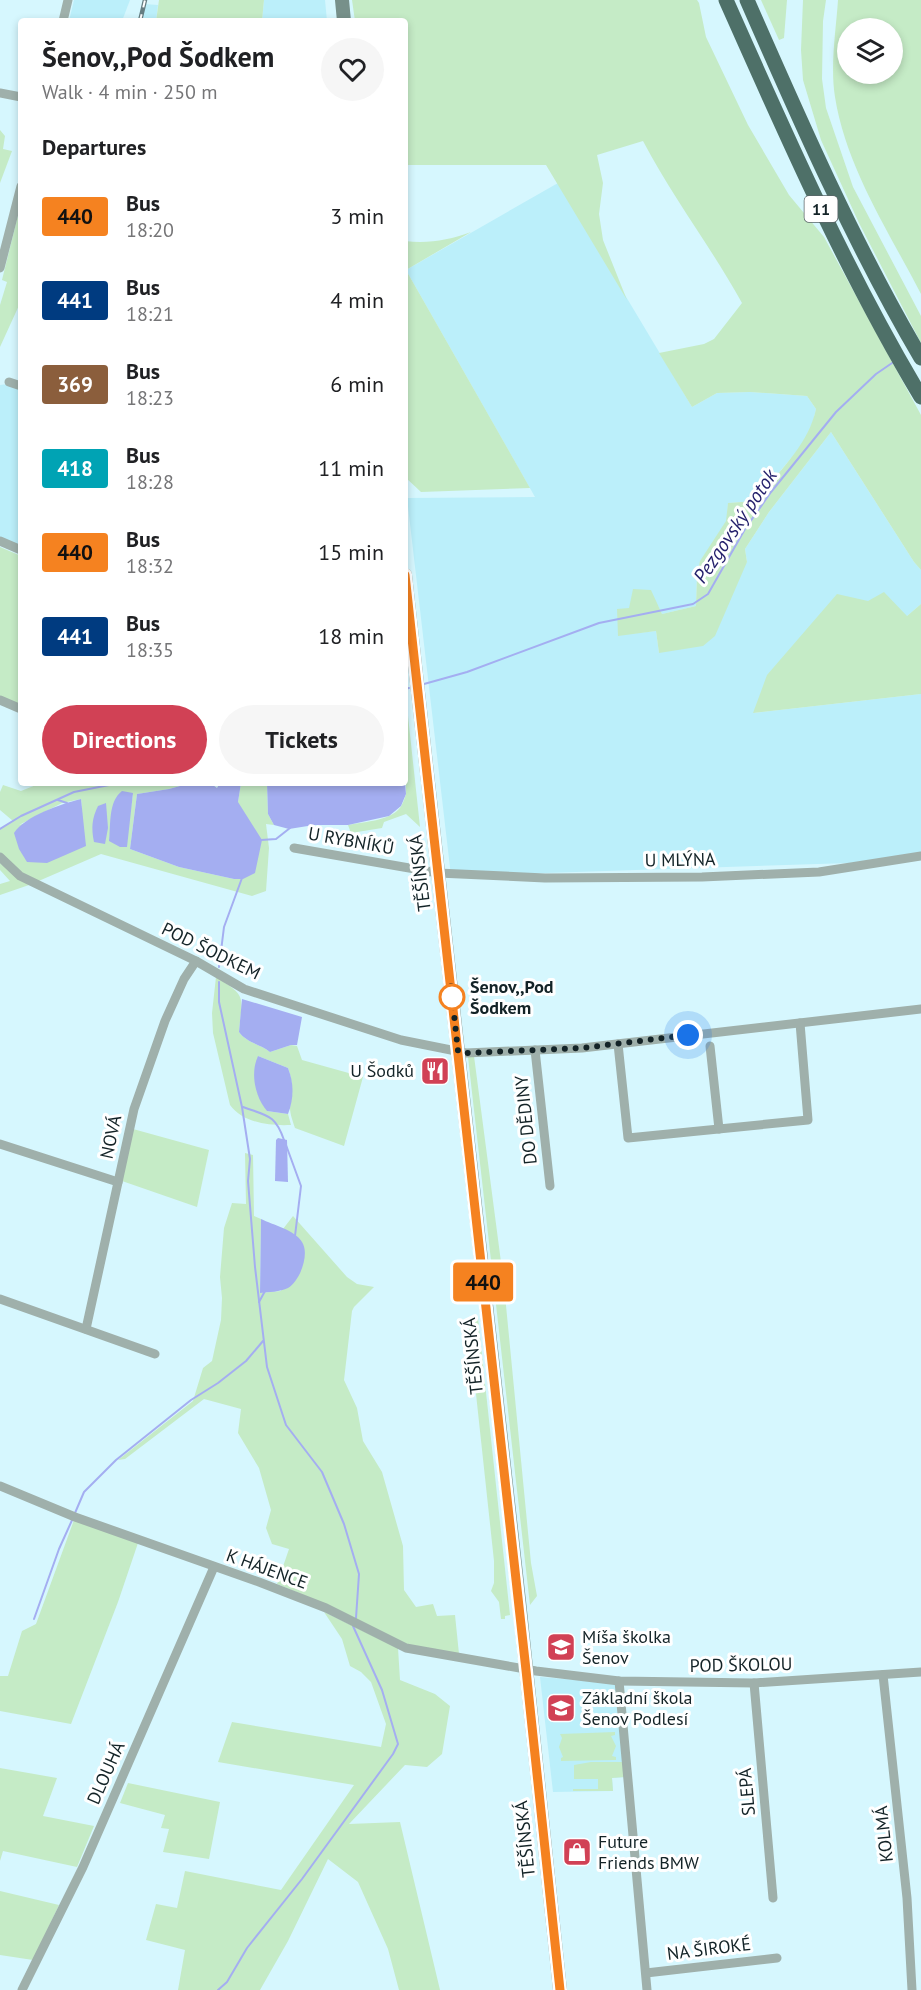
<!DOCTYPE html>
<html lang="en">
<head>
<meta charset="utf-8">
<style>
	body { margin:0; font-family:"PT Sans",sans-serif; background:#f6f6f6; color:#202124; height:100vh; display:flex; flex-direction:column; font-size:22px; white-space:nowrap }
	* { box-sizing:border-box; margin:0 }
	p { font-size:20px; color:#757577 }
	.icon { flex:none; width:33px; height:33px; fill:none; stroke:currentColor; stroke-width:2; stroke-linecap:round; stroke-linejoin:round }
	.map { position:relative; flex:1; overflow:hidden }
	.details { position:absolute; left:18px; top:18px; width:390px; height:768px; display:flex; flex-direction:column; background:#fff; border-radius:6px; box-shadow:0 3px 9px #0003 }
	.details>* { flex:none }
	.badge { padding:0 12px; border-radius:4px; font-size:21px; line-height:39px }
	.controls { position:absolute; left:837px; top:18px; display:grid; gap:12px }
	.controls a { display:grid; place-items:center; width:66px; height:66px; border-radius:50%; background:#fff; box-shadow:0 3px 9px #0003; font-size:30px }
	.you { position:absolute; width:30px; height:30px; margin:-15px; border:4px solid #fff; border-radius:50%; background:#1a73e8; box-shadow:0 0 0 9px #1a73e833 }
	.map>.badge { position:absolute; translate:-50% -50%; box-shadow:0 0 0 3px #fff }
	h2 { padding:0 24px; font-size:22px; line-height:54px }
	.round { display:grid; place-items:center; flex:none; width:63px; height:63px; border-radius:32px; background:#f6f6f6 }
	.summary { display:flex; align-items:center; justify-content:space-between; height:102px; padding:0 24px }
	h1 { font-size:28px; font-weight:700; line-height:45px }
	.primary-button { display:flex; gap:12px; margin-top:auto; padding:12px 24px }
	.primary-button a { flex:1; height:69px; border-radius:36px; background:#d14155; color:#fff; font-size:24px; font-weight:700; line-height:69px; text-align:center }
	.primary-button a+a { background:#f6f6f6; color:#202124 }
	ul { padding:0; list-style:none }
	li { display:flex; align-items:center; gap:18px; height:84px; padding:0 24px }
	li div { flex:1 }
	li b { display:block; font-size:22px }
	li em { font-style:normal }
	li .badge { min-width:66px; font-weight:700; text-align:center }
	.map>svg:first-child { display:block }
</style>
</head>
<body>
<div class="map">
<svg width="921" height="1990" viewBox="0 0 921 1990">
	<rect width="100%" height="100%" fill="#d6f7fe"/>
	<g fill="#bbeffa">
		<polygon points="74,0 130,0 122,21 69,21"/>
		<polygon points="264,0 325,0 327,21 262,21"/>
		<polygon points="144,4 158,5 156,21 137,21"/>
		<polygon points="558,183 692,407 717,393 750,392 807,396 816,409 813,422 802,445 755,501 728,503 727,521 700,562 697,574 696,606 662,614 658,606 629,608 618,635 656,631 659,653 747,562 745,549 769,512 831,432 914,562 921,570 921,604 907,616 754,713 921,694 921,852 850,863 451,876 407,498 535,497 406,270"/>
		<polygon points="8,384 21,389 21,546 0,538 0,385"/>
		<polygon points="540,1677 616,1683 625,1777 612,1778 613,1791 553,1792"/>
	</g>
	<g fill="#c5ebc6" fill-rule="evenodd">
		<polygon points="159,0 264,0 262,21 156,21"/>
		<path d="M352,0h345l2,3 7,34 42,88 41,70 35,42 97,178v155l-7,-8 -83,-130 -62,80 -24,37 2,13 -32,74 -12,10 -44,7 -3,-22 -38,5 -1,-27 12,-1 4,-19 18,1 11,24 34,-8 1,-32 3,-13 26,-40 2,-18 27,-2c23,-29 53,-55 61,-92l-9,-13 -57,-4 -33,1 -25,14 -33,-54 45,-9 10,-5 28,-36c-31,-56 -69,-105 -99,-162l-46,14 6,28 -4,31 4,26 24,60 -81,-135h-141v-144h-50z"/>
		<polygon points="761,0 787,0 784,38 779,40"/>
		<polygon points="803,0 826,0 823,21 822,79 826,108 853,187 921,316 921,343 859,223 821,140 803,80 801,50"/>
		<path d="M838,0h83v294c-32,-62 -75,-127 -86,-197 -5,-32 1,-66 3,-97zM848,28h44v46h-44z"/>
		<polygon points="0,130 5,136 3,149 12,151 0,183"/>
		<polygon points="21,203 21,301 0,347 0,305 7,282 2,280"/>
		<path d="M471,232l-65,38 124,218 -109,4 -16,-15v-236c23,3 44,-1 66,-9z"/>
		<polygon points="0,547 21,556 21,700 19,704 0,696"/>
		<polygon points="884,592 907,616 921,604 921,694 753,713 767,675 837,594 868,601"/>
		<path d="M405,688l15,139 -14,-13 -22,8 -2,6 -31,5 -3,-8c14,-3 38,-4 49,-14 5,-4 7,-11 9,-17z"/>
		<path d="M41,783h150l-22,6 -32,5 -7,55 49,18 55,12h8l-4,-77 3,-19h26l1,31 6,11 -8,-1 3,24 -3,43 -14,5 -151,-42 -67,29 -34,-26v-28l13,-8 -13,-11v-18l3,-7 18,6zM133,794l-4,26 -20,20 2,-13zM81,799l1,9 -63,17 43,-22z"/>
		<polygon points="0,863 29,885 0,895 0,884 10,881 0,870"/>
		<path d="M216,977c32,20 26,19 23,55 8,11 21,12 31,20l21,-7 6,1 5,14 61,17 -19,69 -49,-18c-2,-6 -5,-14 -5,-20 1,-15 4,-25 -2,-40l-30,-12 9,55 21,3 3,11c-21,1 -48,-2 -61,-20l-17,-72 -1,-20z"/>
		<polygon points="474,1056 504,1285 531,1563 537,1596 530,1605 468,1057"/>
		<polygon points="133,1129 209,1150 197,1207 122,1181"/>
		<polygon points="245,1153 253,1155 254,1216 261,1219 260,1293 281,1291 295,1235 283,1229 293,1216 347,1277 357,1284 374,1287 354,1307 352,1311 344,1380 357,1408 363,1441 382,1472 403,1546 404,1590 416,1607 433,1604 437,1616 455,1615 459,1654 409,1646 313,1599 277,1584 289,1549 272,1544 266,1528 271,1510 259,1468 238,1433 241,1409 204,1399 125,1459 118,1460 193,1401 203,1368 212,1361 221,1320 222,1298 220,1277 224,1228 232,1203 246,1204"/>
		<polygon points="478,1318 510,1615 505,1616 505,1619 501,1619 499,1602 491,1591 494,1583 494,1561 469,1329 469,1327"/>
		<polygon points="74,1520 138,1543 118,1602 71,1724 0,1711 0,1676 8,1676 22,1631 36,1624"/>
		<polygon points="324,1612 398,1648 400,1680 435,1694 450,1706 442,1754 427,1767 405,1765 349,1824 400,1822 440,1990 399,1990 388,1949 358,1882 328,1859 288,1941 260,1990 178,1990 185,1950 146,1940 156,1904 177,1908 185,1871 281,1890 354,1785 218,1762 232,1722 381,1747 386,1724 371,1682 361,1672 350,1666 342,1639"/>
		<polygon points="615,1732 615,1735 611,1736 616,1746 612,1756 616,1757 616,1760 561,1761 561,1758 563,1757 559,1747 562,1738 560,1734"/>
		<polygon points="591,1762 624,1762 625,1777 612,1778 613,1791 573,1791 573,1789 598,1789 598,1779 574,1779 574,1765"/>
		<polygon points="0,1768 57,1778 43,1816 94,1826 77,1867 3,1851 0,1861"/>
		<polygon points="128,1783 220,1802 209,1859 163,1852 169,1829 161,1828 165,1815 120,1803"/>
		<polygon points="0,1891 59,1905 33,1960 0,1955"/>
	</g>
	<g fill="#a4aef1">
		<polygon points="191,783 210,783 217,788 220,783 241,783 238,802 262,840 255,873 243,879 234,879 179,867 130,849 137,794 169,789"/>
		<polygon points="267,783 405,783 406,794 401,806 389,816 348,825 314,825 289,829 274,825 268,814"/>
		<path d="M122,791l11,2 -6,54h-7l-11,-6c2,-17 -1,-39 13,-50z"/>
		<path d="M81,799l5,47 -39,17 -20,-1 -8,-13 -5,-16c11,-17 47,-29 67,-34z"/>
		<path d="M106,803l2,25 -3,16 -11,-2c-3,-14 -2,-24 4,-36z"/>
		<path d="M242,999l60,18 -5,28h-6l-21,7c-10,-8 -23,-9 -31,-20z"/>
		<path d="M258,1056l30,12c6,15 6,30 0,46l-21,-3c-12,-14 -17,-38 -9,-55z"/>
		<polygon points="278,1138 287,1140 288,1182 275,1181 276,1140"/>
		<path d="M261,1219c12,6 34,11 41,23 8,12 -2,39 -14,46 -8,4 -19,4 -28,5z"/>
	</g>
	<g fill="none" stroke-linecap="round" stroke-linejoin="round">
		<g stroke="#a4aef1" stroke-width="2">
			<polyline points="424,684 467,672 599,623 693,604 708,594 745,529 771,492 836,412 876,374 895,361"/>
			<polyline points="405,689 409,688"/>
			<polyline points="58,800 67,803"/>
			<polyline points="0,829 21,816 74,792 119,783"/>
			<polyline points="261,840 276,839 290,828"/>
			<polyline points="219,967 224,927 242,878"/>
			<polyline points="219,982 219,1002 242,1107 250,1159 248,1181 255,1267 267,1367 286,1425 322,1472 344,1524 359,1574 356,1618"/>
			<path d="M243,1107c24,9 32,7 41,33"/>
			<polyline points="286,1145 301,1186 295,1236"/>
			<polyline points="259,1302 265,1291"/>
			<polyline points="75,1513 84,1492 116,1460 191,1400 218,1383 246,1361 263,1341"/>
			<polyline points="34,1619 59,1549 73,1518"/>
			<polyline points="218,1990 227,1982 247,1948 302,1879 393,1754 398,1744 382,1690 353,1626"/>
		</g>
		<g stroke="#9fb0ab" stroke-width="9">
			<polyline points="63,21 68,0"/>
			<polyline points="0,93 21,97"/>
			<polyline points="0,268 21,186"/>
			<polyline points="9,382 21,386"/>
			<polyline points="0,541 21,550"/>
			<polyline points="0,700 21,709"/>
			<polyline points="294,848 438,873 545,878 702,877 819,872 921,856"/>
			<polyline points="0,857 20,876 196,961 244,989 401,1040 466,1053 582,1048 921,1009"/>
			<polyline points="618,1044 628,1138 808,1120 800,1023"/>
			<polyline points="710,1046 719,1129"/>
			<polyline points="535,1050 550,1186"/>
			<polyline points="0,1144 118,1182"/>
			<polyline points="0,1299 155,1354"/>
			<polyline points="86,1329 134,1109 165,1021 184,979 196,961"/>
			<polyline points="0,1486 75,1517 259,1582 326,1608 406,1648 536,1671 619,1681 754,1683 921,1672"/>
			<polyline points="883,1675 907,1898 912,1990"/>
			<polyline points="619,1681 647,1990"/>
			<polyline points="754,1683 773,1898"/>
			<polyline points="646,1973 777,1958"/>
			<polyline points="22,1990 83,1867 214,1567"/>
		</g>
		<g stroke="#77908a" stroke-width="14">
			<polyline points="342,0 344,21"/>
			<polyline points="405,575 519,1601 560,1990"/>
		</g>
		<g stroke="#4e7068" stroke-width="15">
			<path d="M726,0c60,135 119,270 195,397"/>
			<path d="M747,0c53,121 107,244 174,358"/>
		</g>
		<g stroke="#657d82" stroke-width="4.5">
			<polyline id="rail" points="140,21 145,0"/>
		</g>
		<use href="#rail" stroke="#fff" stroke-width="2" stroke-dasharray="7" stroke-linecap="butt"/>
	</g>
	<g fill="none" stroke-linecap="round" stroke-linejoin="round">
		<g stroke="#fff" stroke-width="14">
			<polyline id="line" points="405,575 526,1670 560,1990"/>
		</g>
		<use href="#line" stroke="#f58220" stroke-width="9"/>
		<polyline stroke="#132327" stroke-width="6" stroke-dasharray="0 10.8" points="452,997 451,986 458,1051 466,1053 582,1048 688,1035"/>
	</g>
	<defs>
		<g id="restaurant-square" transform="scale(1.5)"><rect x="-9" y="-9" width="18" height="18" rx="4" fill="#d14155" stroke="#fff"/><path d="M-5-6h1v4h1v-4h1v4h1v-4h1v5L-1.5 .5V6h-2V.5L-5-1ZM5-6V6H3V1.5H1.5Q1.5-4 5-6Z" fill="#fff"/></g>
		<g id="school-square" transform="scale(1.5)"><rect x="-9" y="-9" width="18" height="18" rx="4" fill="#d14155" stroke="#fff"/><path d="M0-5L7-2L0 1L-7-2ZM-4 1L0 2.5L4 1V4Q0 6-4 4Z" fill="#fff"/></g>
		<g id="shop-square" transform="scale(1.5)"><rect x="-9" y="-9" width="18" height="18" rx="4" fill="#d14155" stroke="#fff"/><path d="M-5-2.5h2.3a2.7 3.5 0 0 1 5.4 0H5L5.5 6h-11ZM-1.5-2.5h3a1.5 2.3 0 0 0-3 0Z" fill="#fff"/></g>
	</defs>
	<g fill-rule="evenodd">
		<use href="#restaurant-square" x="435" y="1071"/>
		<use href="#school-square" x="561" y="1647"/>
		<use href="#school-square" x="561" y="1708"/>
		<use href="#shop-square" x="577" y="1852"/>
	</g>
	<circle fill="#fff" stroke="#f58220" stroke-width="3" cx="452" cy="997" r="12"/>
	<g text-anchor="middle" stroke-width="6" stroke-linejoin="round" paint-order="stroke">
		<rect fill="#fff" stroke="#5a6568" stroke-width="1.5" x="804.5" y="196" width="33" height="26" rx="4.5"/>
		<g font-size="16" font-weight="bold" fill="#132327">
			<text x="821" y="215">11</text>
		</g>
		<g font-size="18" fill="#132327" stroke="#fff">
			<text transform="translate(351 841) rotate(10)" y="6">U RYBNÍKŮ</text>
			<text transform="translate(680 860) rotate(-1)" y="6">U MLÝNA</text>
			<text transform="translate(420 873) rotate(-97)" y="6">TĚŠÍNSKÁ</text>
			<text transform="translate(211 951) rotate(26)" y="6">POD ŠODKEM</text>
			<text transform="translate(526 1120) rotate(-96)" y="6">DO DĚDINY</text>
			<text transform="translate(111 1137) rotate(-78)" y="6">NOVÁ</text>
			<text transform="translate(473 1356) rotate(-96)" y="6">TĚŠÍNSKÁ</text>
			<text transform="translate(267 1569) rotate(20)" y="6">K HÁJENCE</text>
			<text transform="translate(741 1665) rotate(-1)" y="6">POD ŠKOLOU</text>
			<text transform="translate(106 1773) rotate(-66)" y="6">DLOUHÁ</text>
			<text transform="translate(747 1792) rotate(-95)" y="6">SLEPÁ</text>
			<text transform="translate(884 1834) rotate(-96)" y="6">KOLMÁ</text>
			<text transform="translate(525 1839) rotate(-96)" y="6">TĚŠÍNSKÁ</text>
			<text transform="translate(709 1949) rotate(-7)" y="6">NA ŠIROKÉ</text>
		</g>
		<g font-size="18" font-weight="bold" fill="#132327" stroke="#fff" text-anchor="start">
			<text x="470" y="993">Šenov,,Pod<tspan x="470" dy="21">Šodkem</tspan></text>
		</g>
		<g font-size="18" fill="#132327" stroke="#fff" text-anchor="start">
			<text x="414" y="1077" text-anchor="end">U Šodků</text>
			<text x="582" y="1643">Míša školka<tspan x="582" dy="21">Šenov</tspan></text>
			<text x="582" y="1704">Základní škola<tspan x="582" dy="21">Šenov Podlesí</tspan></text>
			<text x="598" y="1848">Future<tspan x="598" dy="21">Friends BMW</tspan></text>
		</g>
		<g font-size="20" font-style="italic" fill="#231f6b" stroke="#fff">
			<text transform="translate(735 526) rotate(-56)" y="7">Pezgovský potok</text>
		</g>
	</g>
</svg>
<div class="controls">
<a><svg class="icon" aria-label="layers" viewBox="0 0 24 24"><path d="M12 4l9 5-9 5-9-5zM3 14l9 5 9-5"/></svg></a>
</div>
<div class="you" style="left:688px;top:1035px"></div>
<b class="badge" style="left:483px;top:1282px;background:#f58220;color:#111">440</b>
<section class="details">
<div class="summary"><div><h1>Šenov,,Pod Šodkem</h1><p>Walk · 4 min · 250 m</p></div><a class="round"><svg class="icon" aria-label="heart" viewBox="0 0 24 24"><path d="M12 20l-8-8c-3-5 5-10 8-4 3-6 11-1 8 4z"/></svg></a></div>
<h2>Departures</h2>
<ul>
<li><span class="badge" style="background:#f58220;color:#111">440</span><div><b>Bus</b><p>18:20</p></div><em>3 min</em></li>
<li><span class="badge" style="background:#003b80;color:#fff">441</span><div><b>Bus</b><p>18:21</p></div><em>4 min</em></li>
<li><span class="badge" style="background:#8b5e3c;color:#fff">369</span><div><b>Bus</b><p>18:23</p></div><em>6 min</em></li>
<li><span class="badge" style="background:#00a3b4;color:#fff">418</span><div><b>Bus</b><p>18:28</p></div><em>11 min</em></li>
<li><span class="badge" style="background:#f58220;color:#111">440</span><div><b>Bus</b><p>18:32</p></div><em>15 min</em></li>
<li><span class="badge" style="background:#003b80;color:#fff">441</span><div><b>Bus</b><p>18:35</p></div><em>18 min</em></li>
</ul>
<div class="primary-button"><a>Directions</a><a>Tickets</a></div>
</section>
</div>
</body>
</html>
